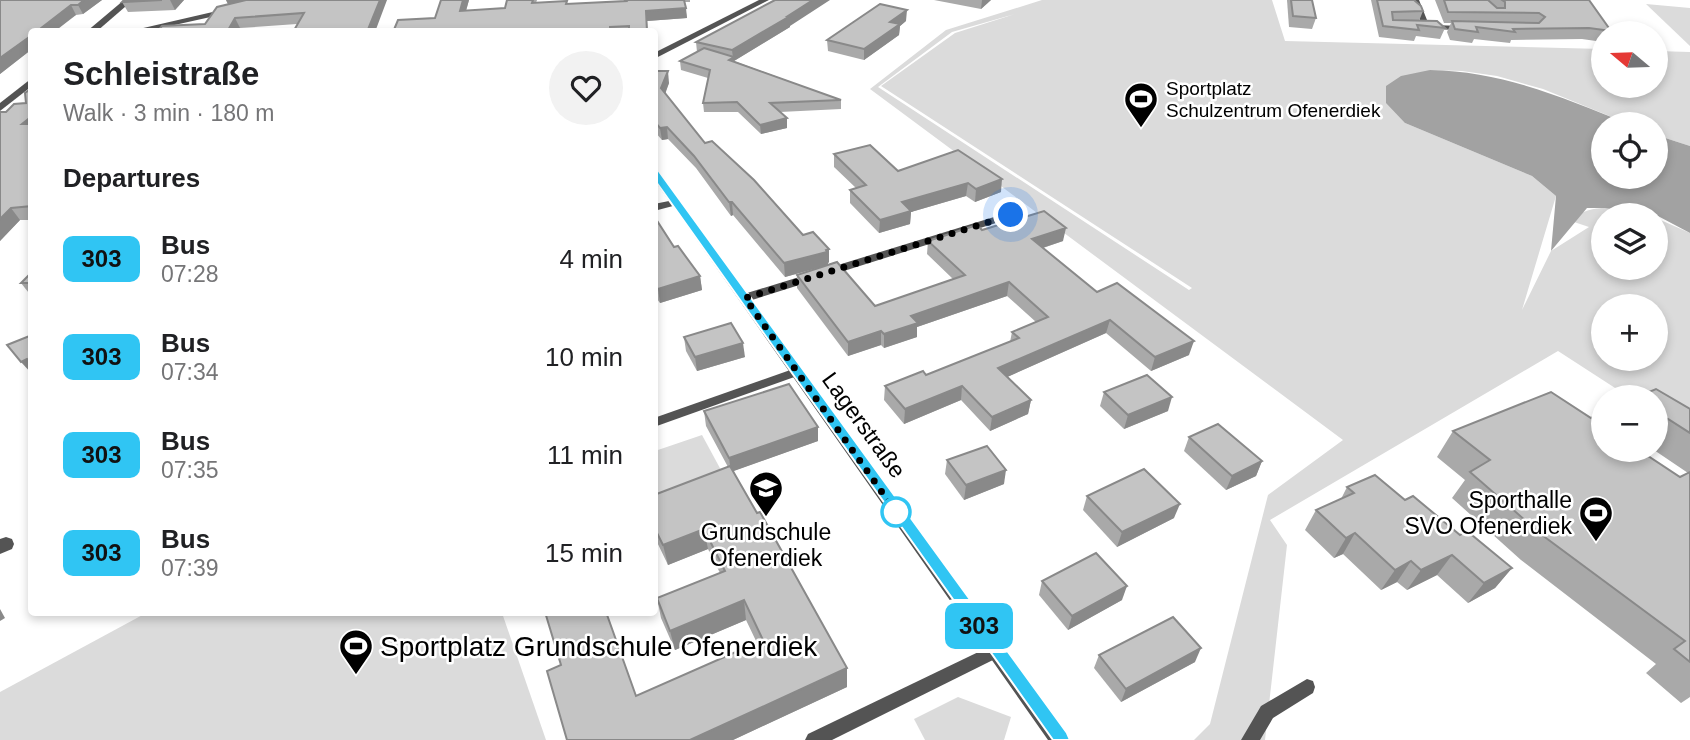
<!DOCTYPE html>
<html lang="en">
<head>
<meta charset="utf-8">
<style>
	body { margin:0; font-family:Arial,sans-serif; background:#f2f2f2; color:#202124; height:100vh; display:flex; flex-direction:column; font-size:26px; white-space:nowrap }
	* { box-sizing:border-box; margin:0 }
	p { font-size:23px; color:#757577 }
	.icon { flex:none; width:38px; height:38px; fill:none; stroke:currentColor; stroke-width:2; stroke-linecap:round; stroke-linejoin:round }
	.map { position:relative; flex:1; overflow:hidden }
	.sheet { position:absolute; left:28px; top:28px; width:630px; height:588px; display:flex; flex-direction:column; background:#fff; border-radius:7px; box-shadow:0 4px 10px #0003 }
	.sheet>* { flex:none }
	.badge { padding:0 14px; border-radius:10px; font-size:24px; line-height:46px }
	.needle { width:46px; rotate:289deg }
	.controls { position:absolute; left:1591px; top:21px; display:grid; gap:14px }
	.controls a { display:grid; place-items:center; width:77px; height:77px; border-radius:50%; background:#fff; box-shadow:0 4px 10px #0003; font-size:35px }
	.you { position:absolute; width:35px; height:35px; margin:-18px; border:5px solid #fff; border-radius:50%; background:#1a73e8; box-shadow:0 0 0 10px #1a73e833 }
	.map>.badge { position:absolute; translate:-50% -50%; box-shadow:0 0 0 4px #fff }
	h2 { padding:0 35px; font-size:26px; line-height:63px }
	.round { display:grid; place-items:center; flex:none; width:74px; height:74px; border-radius:37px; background:#f2f2f2 }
	.overview { display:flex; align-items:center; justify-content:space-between; height:119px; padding:0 35px }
	h1 { font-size:33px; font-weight:600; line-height:52px }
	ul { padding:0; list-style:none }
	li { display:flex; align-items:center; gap:21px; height:98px; padding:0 35px }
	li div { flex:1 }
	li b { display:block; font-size:26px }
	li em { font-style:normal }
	li .badge { min-width:77px; font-weight:700; text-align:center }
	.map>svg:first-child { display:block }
</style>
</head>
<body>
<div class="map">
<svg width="1690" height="740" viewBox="0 0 1690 740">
	<rect width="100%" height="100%" fill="#fff"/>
	<g fill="#dbdbdb" fill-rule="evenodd">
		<path d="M1042,0h230l13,41 318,8v37h53v-35l34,1v94l-34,-11v-11h-27l-86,-35 -46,-13 -35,-5 -32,-1 -25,53 127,53 24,20 -34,114 29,-59 38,-24 -21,-7c28,-18 48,-13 79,-5h-44v53h53v-50l34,15v203l-34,-39h-27l-71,-46 -288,169 17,25 -22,195h-71l16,-16 58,-229 75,-55 -473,-351 76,-59zM1015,14l-60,19 -74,53 311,202 -3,2 -311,-203 74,-55zM1603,306h53v53h-53z"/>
		<polygon points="1646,4 1690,8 1690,46"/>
		<polygon points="702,435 728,483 655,510 655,451"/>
		<polygon points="148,612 502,613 546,740 0,740 0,692"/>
		<polygon points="958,697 1011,717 1004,740 925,740 914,719"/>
	</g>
	<path fill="#a2a2a2" d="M1430,70c72,1 133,28 199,54h-26v53h53v-42l34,11v87l-34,-18 -51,-7h-18l-36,43 5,-55 -24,-20 -127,-53 -19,-20v-17l15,-10z"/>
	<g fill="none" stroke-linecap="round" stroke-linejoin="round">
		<g fill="#545454" fill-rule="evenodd">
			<polygon points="1413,0 1419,0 1429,25 1466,26 1470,28 1466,30 1423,29"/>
			<polygon points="796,368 800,369 802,372 800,375 654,427 654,418"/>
			<polygon points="995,644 1001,646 1003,651 1001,656 832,740 805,740 808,734"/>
			<polygon points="1307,679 1313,681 1315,687 1313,693 1273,718 1260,740 1241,740 1261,706"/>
		</g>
		<g fill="#545454" fill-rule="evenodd">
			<polygon points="124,0 133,0 96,32 86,32"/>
			<polygon points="759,0 769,0 654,59 654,53"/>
			<polygon points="230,8 233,8 233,12 143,32 126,32"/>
			<polygon points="32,78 32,86 0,111 0,103"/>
			<polygon points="654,169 658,170 747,293 1007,213 1015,213 1015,217 752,300 1070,740 1048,740 673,206 654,211 654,204 669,201 654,180"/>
			<polygon points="6,537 12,539 14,544 12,549 0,554 0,539"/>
		</g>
	</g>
	<g fill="#a9a9a9">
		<polygon points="0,0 102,0 83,14 76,15 32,32 32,49 0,74"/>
		<polygon points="124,0 184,0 175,10 128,12 122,2"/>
		<polygon points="226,0 387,0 297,24 240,28 238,32 157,32 205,24 228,4"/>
		<polygon points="441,0 469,0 466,11 505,8 507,0 537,0 536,3 567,4 626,1 625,0 690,0 690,2 684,2 687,18 647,21 648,32 393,32 435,18"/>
		<polygon points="934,0 991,0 981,9"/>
		<polygon points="1287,0 1312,0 1316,18 1312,29 1289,27"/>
		<polygon points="1371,0 1414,0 1423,11 1419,21 1445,28 1440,39 1416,36 1414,41 1379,37"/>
		<polygon points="1435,0 1589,0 1611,31 1609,33 1603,33 1603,42 1582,39 1511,40 1510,43 1474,39 1472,43 1450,40 1447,32 1451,23 1444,23"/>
		<polygon points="906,21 900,26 899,35 864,60 828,51 827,40"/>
		<polygon points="790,26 790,27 734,61 841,100 841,109 780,112 787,128 761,134 738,112 704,112 703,103 708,78 681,70 680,61 697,52 696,42"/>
		<polygon points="654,71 669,83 665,93 705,143 803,235 829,249 829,262 828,263 828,265 875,306 953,279 927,254 928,241 982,230 1063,241 1043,248 1097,292 1189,355 1151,371 1106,333 1007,377 1031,400 1028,414 990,431 961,400 904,424 884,400 885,386 926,375 1010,342 1012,332 1036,322 1007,296 917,327 917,337 884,348 881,345 848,356 797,288 797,275 821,267 785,277 733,215 731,216 696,168 668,139 662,140 654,131"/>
		<polygon points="32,88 32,220 20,220 0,241 6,112 26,103"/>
		<polygon points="958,150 1001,192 975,202 966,196 911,212 910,224 879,233 850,203 850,190 856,188 834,167 834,154 898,171"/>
		<polygon points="654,216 674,247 700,276 702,290 660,303 654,295"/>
		<polygon points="32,272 32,297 21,283"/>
		<polygon points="684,337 745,357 697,371 686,351"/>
		<polygon points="1104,392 1168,411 1124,429 1100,406"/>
		<polygon points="1656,397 1690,409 1690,697 1681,703 1646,673 1656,664 1521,560 1452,498 1465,480 1437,457 1453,431 1603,450 1680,477 1688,473 1654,450 1656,450"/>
		<polygon points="704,411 818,441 733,471 847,668 847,687 733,740 567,740 561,665 636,696 757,643 746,620 675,650 661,618 657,598 720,573 708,549 668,565 656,540 654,540 654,495 728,467 706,426"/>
		<polygon points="1189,437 1262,461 1256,476 1226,490 1184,451"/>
		<polygon points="947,460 1004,484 964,500 945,474"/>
		<polygon points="1347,487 1405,500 1512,568 1495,588 1468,603 1437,575 1407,590 1397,582 1381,590 1343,554 1334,558 1305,530 1316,510 1341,499"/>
		<polygon points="1087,496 1174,518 1117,547 1083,510"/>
		<polygon points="1042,581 1122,600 1068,630 1039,595"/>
		<polygon points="1099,655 1195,662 1121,702 1094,668"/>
	</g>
	<g fill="#898989">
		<polygon points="84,0 102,0 83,14 78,5"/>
		<polygon points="170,0 184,0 175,10"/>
		<polygon points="226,0 257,0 229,6"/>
		<polygon points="380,0 387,0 375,32 367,32"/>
		<polygon points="463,0 469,0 463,21 460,11"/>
		<polygon points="813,0 830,0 790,26 790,27 734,61 729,60 733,58 732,50"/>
		<polygon points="982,0 991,0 981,9"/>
		<polygon points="71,5 76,15 54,32 36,32"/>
		<polygon points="686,8 687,18 647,21 647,32 646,11"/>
		<polygon points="907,10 906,21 900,26 899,35 864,60 864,49 890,22"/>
		<polygon points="235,18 240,28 238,32 227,32"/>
		<polygon points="32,35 32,49 0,74 0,58"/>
		<polygon points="668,71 669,83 663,100 661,88"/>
		<polygon points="32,116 32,135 22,124"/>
		<polygon points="787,118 787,128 761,134 760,125"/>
		<polygon points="667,127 668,139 662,140 660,128"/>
		<polygon points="1002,179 1001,192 975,202 976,189"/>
		<polygon points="968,183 966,196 911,212 910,224 879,233 880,220 902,202"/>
		<polygon points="729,202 732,202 733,215 731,216"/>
		<polygon points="11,208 20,220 0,241 0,219"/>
		<polygon points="1066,228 1063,241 1030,252 1032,239"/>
		<polygon points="829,249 829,262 828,263 828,265 785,277 784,263"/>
		<polygon points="700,276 702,290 660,303 658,289"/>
		<polygon points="1009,282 1007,296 917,327 917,337 884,348 884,334 911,316"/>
		<polygon points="1110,320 1106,333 996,382 998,368"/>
		<polygon points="881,331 881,345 848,356 848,342"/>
		<polygon points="1194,341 1189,355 1151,371 1155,357"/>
		<polygon points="743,343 745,357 697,371 695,357"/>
		<polygon points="27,359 32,365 32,374 21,362"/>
		<polygon points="962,386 961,400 904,424 905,409"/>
		<polygon points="1172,397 1168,411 1124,429 1128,415"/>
		<polygon points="1031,400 1028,414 990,431 992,417"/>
		<polygon points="1668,419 1656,434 1656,425"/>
		<polygon points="818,427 818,441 731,472 729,458"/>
		<polygon points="1262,461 1256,476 1226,490 1232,476"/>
		<polygon points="1006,470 1004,484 964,500 966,485"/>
		<polygon points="1180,504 1174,518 1117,547 1122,532"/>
		<polygon points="704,529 708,549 668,565 663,545"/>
		<polygon points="1355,533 1343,554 1334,558 1346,538"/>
		<polygon points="1452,555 1437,575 1407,590 1421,570"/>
		<polygon points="1411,561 1397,582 1381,590 1395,570"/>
		<polygon points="1512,568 1495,588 1468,603 1484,583"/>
		<polygon points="1127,586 1122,600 1068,630 1072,616"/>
		<polygon points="744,600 746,620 675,650 670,631"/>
		<polygon points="0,609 5,618 0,621"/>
		<polygon points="1201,648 1195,662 1121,702 1126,689"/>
		<polygon points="847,668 847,687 733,740 690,740"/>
	</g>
	<g fill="#c4c4c4" stroke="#898989" stroke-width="2">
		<polygon points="0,0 84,0 78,5 71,5 36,32 32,32 32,35 0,58"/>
		<polygon points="124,0 162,0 122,2"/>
		<polygon points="246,0 380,0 367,32 293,32 304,13 235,18 227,32 157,32 162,26 205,24 217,7"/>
		<polygon points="441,0 463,0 460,11 505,8 507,0 533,0 532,3 567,1 566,4 626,1 625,0 684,0 686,8 646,11 647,32 629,32 629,26 610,27 610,32 393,32 398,20 435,18"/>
		<polygon points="775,0 813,0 788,16 790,16 732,50 696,42"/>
		<polygon points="1291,0 1312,0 1316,18 1293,16"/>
		<polygon points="1377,0 1414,0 1421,6 1423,11 1392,12 1393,20 1437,21 1445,28 1417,25 1419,30 1383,26"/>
		<polygon points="1444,0 1488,0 1497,8 1505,8 1505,2 1502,0 1589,0 1611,31 1589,28 1513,29 1515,32 1476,27 1478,32 1455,29 1452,21 1539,23 1545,17 1539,13 1448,12"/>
		<polygon points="880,4 907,10 890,22 900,24 864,49 827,40"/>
		<polygon points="704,48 734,57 729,60 841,100 770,103 787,118 760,125 737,102 703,103 710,70 680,61"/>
		<polygon points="654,71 668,71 661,88 705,143 712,141 754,180 803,235 813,232 829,249 826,250 827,252 784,263 732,202 729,202 694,156 667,127 660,128 654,121"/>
		<polygon points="32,88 32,116 22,124 32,124 32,206 11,208 0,219 0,112 6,112 14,104 26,103 25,93"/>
		<polygon points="870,145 898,171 958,150 1002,179 976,189 968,183 902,202 911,211 880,220 850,190 866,185 834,154"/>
		<polygon points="1044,211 1066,228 1032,239 1097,292 1117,283 1194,341 1155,357 1110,320 998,368 1031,400 992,417 962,386 905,409 885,386 923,371 926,375 1019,338 1012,332 1048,317 1009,282 911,316 918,323 884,334 881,331 848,342 797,275 837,262 875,306 965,275 928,241 977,225 982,230"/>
		<polygon points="654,216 674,247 678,246 700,276 658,289 654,285"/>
		<polygon points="32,272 32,283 21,283"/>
		<polygon points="731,323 743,343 695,357 684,337"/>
		<polygon points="32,335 32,364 27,359 21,362 7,345"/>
		<polygon points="1147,375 1172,397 1128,415 1104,392"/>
		<polygon points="789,384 818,427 729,458 704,411"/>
		<polygon points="1656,389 1690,409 1690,433 1668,419 1656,425 1656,397 1637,397"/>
		<polygon points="1551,392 1591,418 1603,413 1603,450 1639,450 1680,477 1690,472 1690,662 1674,649 1685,641 1542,535 1470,472 1490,460 1453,431"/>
		<polygon points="1218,424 1262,461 1232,476 1189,437"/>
		<polygon points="987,446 1006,470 966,485 947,460"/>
		<polygon points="730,466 757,513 760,512 847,668 690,740 567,740 547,671 561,665 545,612 606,612 636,696 763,640 744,600 670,631 657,598 725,571 704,529 663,545 654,527 654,495"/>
		<polygon points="1144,469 1180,504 1122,532 1087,496"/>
		<polygon points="1375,475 1405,500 1413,496 1460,535 1467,531 1512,568 1484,583 1452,555 1421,570 1411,561 1395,570 1355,533 1346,538 1316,510 1354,493 1347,487"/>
		<polygon points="1096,553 1127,586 1072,616 1042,581"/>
		<polygon points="1173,617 1201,648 1126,689 1099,655"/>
	</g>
	<polygon fill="#30c5f3" stroke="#fff" stroke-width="2" points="654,169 658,170 1067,733 1070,740 1053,740 649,172"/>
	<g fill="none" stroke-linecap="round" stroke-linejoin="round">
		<polyline stroke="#000" stroke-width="7" stroke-dasharray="0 12.6" points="896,512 745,298 1011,215"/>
	</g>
	<defs>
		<g id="stadium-pin" transform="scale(1.75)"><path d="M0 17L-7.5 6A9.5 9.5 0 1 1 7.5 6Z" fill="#000" stroke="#fff"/><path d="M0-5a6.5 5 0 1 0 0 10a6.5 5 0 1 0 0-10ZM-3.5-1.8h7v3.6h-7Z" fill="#fff"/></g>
		<g id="school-pin" transform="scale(1.75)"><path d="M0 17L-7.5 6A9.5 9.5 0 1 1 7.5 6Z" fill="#000" stroke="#fff"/><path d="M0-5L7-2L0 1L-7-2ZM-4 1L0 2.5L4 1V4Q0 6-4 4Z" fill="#fff"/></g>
	</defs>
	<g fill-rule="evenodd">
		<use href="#stadium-pin" x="1141" y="99"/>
		<use href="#school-pin" x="766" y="488"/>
		<use href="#stadium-pin" x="1596" y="513"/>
		<use href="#stadium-pin" x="356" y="646"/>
	</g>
	<circle fill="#fff" stroke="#30c5f3" stroke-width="3.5" cx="896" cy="512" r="14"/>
	<g text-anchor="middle" stroke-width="5" stroke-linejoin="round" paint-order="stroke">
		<g font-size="19" fill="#000" stroke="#fff" text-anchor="start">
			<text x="1166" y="95">Sportplatz<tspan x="1166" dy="22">Schulzentrum Ofenerdiek</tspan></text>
		</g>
		<g font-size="23" fill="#000" stroke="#fff">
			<text transform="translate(864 425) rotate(54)" y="8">Lagerstraße</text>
		</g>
		<g font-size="23" fill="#000" stroke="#fff" text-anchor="end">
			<text x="1572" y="508">Sporthalle<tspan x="1572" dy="26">SVO Ofenerdiek</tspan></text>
			<text x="766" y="540" text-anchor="middle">Grundschule<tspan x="766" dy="26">Ofenerdiek</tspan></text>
		</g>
		<g font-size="28" fill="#000" stroke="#fff" text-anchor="start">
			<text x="380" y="656">Sportplatz Grundschule Ofenerdiek</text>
		</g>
	</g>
</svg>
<div class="controls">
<a><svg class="needle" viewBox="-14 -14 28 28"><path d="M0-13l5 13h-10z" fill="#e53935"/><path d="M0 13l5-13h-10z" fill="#757577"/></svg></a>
<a><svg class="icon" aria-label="locate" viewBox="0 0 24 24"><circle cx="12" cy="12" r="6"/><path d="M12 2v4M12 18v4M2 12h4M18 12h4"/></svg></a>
<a><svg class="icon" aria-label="layers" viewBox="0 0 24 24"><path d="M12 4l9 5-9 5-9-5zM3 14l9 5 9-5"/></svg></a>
<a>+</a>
<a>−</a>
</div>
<div class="you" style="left:1011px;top:215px"></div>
<b class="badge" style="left:979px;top:626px;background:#30c5f3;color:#111">303</b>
<section class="sheet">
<div class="overview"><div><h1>Schleistraße</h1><p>Walk · 3 min · 180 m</p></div><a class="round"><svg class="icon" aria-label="heart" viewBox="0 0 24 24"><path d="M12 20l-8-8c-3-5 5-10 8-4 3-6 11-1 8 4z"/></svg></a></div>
<h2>Departures</h2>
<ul>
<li><span class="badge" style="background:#30c5f3;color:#111">303</span><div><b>Bus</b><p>07:28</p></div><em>4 min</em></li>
<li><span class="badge" style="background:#30c5f3;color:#111">303</span><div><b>Bus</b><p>07:34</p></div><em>10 min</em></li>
<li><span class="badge" style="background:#30c5f3;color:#111">303</span><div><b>Bus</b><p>07:35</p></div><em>11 min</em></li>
<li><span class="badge" style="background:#30c5f3;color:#111">303</span><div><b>Bus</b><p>07:39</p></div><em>15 min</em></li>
</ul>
</section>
</div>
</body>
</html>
